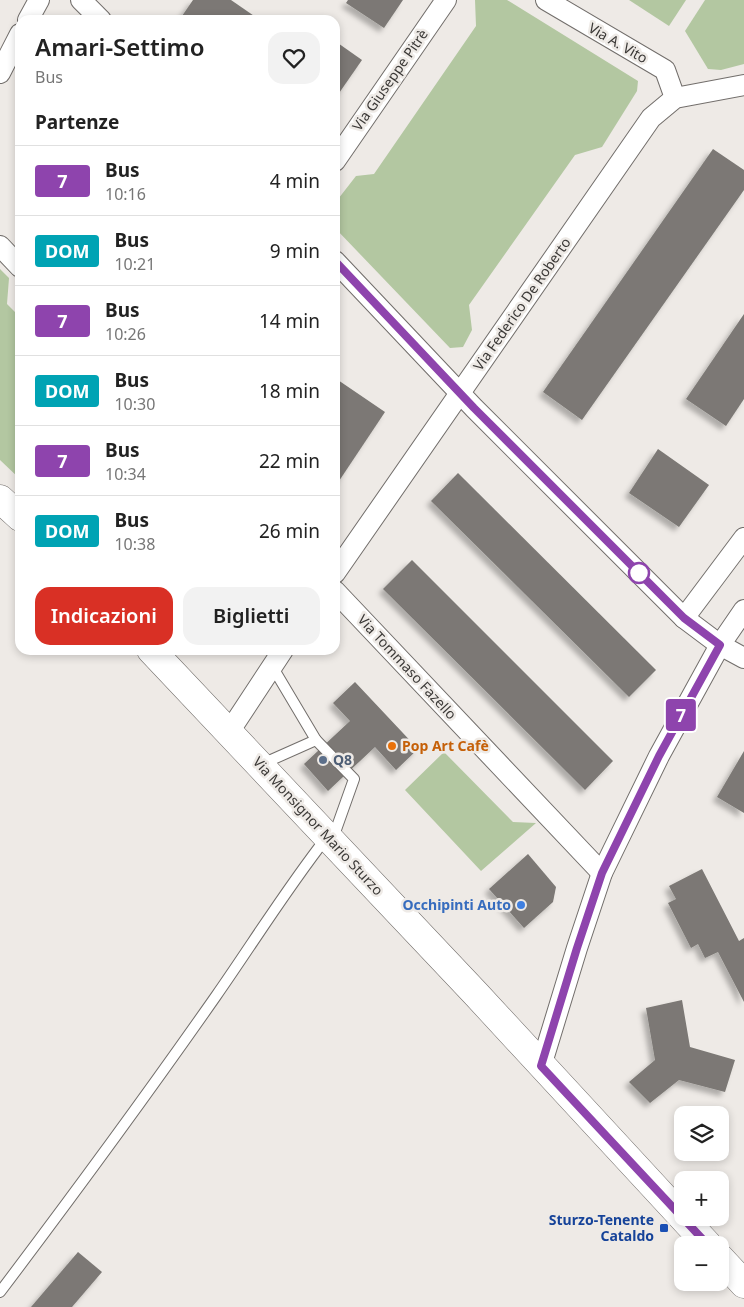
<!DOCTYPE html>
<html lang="it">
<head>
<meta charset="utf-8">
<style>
	body { margin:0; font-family:"Noto Sans",sans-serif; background:#f2f2f2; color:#222; height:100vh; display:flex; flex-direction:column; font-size:19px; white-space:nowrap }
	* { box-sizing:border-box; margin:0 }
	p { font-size:16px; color:#767676 }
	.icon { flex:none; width:28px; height:28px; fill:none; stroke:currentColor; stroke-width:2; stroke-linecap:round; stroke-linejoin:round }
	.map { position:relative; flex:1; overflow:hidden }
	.panel { position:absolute; left:15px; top:15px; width:325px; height:640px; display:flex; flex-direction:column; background:#fff; border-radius:15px; box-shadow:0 2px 8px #0003 }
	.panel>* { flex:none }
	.badge { padding:0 10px; border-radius:4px; font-size:18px; line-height:32px }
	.buttons { position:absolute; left:674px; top:1106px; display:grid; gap:10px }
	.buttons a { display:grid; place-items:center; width:55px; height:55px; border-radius:10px; background:#fff; box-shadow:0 2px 8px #0003; font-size:25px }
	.map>.badge { position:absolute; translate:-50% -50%; box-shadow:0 0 0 2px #fff }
	h2 { padding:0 20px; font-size:19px; line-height:45px }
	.round { display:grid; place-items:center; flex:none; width:52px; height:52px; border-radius:15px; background:#f2f2f2 }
	.head { display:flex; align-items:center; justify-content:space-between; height:85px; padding:0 20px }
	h1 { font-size:24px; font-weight:600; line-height:38px }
	.action { display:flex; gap:10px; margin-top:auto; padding:10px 20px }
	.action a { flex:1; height:58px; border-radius:15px; background:#d93025; color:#fff; font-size:20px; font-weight:600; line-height:58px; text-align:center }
	.action a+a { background:#f2f2f2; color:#222 }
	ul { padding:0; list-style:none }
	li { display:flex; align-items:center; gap:15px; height:70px; padding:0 20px; border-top:1px solid #e0e0e0 }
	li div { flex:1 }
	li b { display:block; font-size:19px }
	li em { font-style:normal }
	li .badge { min-width:55px; font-weight:700; text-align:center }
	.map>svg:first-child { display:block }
</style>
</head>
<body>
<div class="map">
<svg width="744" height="1307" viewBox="0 0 744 1307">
	<defs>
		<filter id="shadow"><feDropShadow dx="-4.5" dy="4.5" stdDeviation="2.5" flood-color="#0004"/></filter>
	</defs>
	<rect width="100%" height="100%" fill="#eeeae6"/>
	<g fill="#b3c7a1">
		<polygon points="475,0 507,0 638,81 637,91 602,147 575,155 469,305 472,330 463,347 450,348 335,228 335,203 356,176 374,174 476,26"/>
		<polygon points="629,0 686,0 669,26"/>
		<polygon points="705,0 744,0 744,64 721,70 708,69 685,31"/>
		<polygon points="0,269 9,278 7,304 20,317 20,479 0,460"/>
		<polygon points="444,752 513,822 536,823 481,871 405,790"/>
	</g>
	<g fill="#7b7874" filter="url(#shadow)">
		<polygon points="193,0 231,0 260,20 188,20 182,16"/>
		<polygon points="348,0 403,0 384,28 346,3"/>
		<polygon points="335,41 362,60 337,96 335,94"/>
		<polygon points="713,149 744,170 744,190 582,420 543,392"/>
		<polygon points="744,314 744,399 726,426 686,399"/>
		<polygon points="335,378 385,412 335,487"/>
		<polygon points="658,449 709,485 679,527 629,493"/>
		<polygon points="458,473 656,670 629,697 431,501"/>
		<polygon points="412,560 613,761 585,790 383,589"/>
		<polygon points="355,682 418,749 396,770 375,747 328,791 304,764 350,721 333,703"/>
		<polygon points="744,751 744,813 717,797"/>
		<polygon points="528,854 556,887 553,902 524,928 489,889"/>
		<polygon points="702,869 739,941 744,938 744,1002 718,952 705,958 698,944 691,948 668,903 676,899 669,886"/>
		<polygon points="682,1000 690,1047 735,1060 725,1092 679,1080 650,1103 629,1082 655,1060 646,1008"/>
		<polygon points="78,1252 102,1272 72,1307 31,1307"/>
	</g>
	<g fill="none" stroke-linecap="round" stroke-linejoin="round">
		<g stroke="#726e6b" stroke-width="12">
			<g id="lane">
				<polyline points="272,666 316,740"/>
				<polyline points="262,764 316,740 354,779 333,838"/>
				<path d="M0,1292c74,-98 146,-196 216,-296 37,-53 71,-108 111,-159"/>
			</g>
		</g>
		<g stroke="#726e6b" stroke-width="22">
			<g id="street">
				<polyline points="81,0 101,20"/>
				<polyline points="546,0 665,70 675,98"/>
				<polyline points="28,20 39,0"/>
				<polyline points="0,73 20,34"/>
				<polyline points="335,161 446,0"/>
				<polyline points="0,246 20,267"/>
				<polyline points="335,261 474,408 684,618 720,645 744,658"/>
				<polyline points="335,573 651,118 675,98 744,85"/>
				<polyline points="335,591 602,873"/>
				<polyline points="684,618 744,538"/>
				<polyline points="229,732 283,650"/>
				<polyline points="541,1066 577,948 602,873 659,756 720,645 744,610"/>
			</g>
		</g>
		<g stroke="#726e6b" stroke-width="29">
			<g id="secondary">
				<polyline points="0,499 20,517"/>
				<polyline points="151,650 476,994 708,1245"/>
				<polyline points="720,1258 744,1284"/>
			</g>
		</g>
		<use href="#lane" stroke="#fff" stroke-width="10"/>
		<use href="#street" stroke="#fff" stroke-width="20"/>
		<use href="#secondary" stroke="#fff" stroke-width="28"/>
	</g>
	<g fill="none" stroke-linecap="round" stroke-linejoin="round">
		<g stroke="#fff" stroke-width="11">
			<polyline id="line" points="335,261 474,408 684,618 720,645 659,756 602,873 577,948 541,1066 708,1245"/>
		</g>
		<use href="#line" stroke="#8e44ad" stroke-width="8"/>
	</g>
	<circle fill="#fff" stroke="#8e44ad" stroke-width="2.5" cx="639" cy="573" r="10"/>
	<circle fill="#e8710a" stroke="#eeeae6" stroke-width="2" cx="392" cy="746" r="5"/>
	<circle fill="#5c6f8a" stroke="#eeeae6" stroke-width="2" cx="323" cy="760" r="5"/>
	<circle fill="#3f7fe0" stroke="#eeeae6" stroke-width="2" cx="521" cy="905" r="5"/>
	<rect fill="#1a4fb4" stroke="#eeeae6" stroke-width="2" x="659" y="1223" width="10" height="10" rx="2.5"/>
	<g text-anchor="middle" stroke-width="5" stroke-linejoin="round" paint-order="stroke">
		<g font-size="14" fill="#3b3937" stroke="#eeeae6">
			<text transform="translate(618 43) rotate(30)" y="5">Via A. Vito</text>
			<text transform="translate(390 80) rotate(-55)" y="5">Via Giuseppe Pitrè</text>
			<text transform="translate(522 304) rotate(-55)" y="5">Via Federico De Roberto</text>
			<text transform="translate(407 667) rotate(47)" y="5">Via Tommaso Fazello</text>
			<text transform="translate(318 826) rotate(47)" y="5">Via Monsignor Mario Sturzo</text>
		</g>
		<g font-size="14" font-weight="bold" fill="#c56008" stroke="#eeeae6" text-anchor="start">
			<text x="402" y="751">Pop Art Cafè</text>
		</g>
		<g font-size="14" font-weight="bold" fill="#4e5e75" stroke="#eeeae6" text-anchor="start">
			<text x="333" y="765">Q8</text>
		</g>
		<g font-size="14" font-weight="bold" fill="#366cbe" stroke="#eeeae6" text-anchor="end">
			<text x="511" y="910">Occhipinti Auto</text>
		</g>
		<g font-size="14" font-weight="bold" fill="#164399" stroke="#eeeae6" text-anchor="end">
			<text x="654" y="1225">Sturzo-Tenente<tspan x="654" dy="16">Cataldo</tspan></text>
		</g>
	</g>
</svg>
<div class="buttons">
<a><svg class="icon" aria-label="layers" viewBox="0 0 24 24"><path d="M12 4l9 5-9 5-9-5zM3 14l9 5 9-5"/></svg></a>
<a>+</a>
<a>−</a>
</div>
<b class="badge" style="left:681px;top:715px;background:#8e44ad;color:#fff">7</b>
<section class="panel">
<div class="head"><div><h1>Amari-Settimo</h1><p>Bus</p></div><a class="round"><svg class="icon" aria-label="heart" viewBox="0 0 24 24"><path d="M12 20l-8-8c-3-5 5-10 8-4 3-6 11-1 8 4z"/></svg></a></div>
<h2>Partenze</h2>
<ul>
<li><span class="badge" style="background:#8e44ad;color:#fff">7</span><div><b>Bus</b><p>10:16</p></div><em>4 min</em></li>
<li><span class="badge" style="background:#00a3b4;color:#fff">DOM</span><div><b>Bus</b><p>10:21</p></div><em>9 min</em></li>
<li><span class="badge" style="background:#8e44ad;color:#fff">7</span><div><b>Bus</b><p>10:26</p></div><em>14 min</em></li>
<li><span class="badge" style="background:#00a3b4;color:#fff">DOM</span><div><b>Bus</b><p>10:30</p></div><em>18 min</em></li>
<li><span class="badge" style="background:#8e44ad;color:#fff">7</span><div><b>Bus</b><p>10:34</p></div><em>22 min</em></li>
<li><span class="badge" style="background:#00a3b4;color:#fff">DOM</span><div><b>Bus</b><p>10:38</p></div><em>26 min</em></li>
</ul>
<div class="action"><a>Indicazioni</a><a>Biglietti</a></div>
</section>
</div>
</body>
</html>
